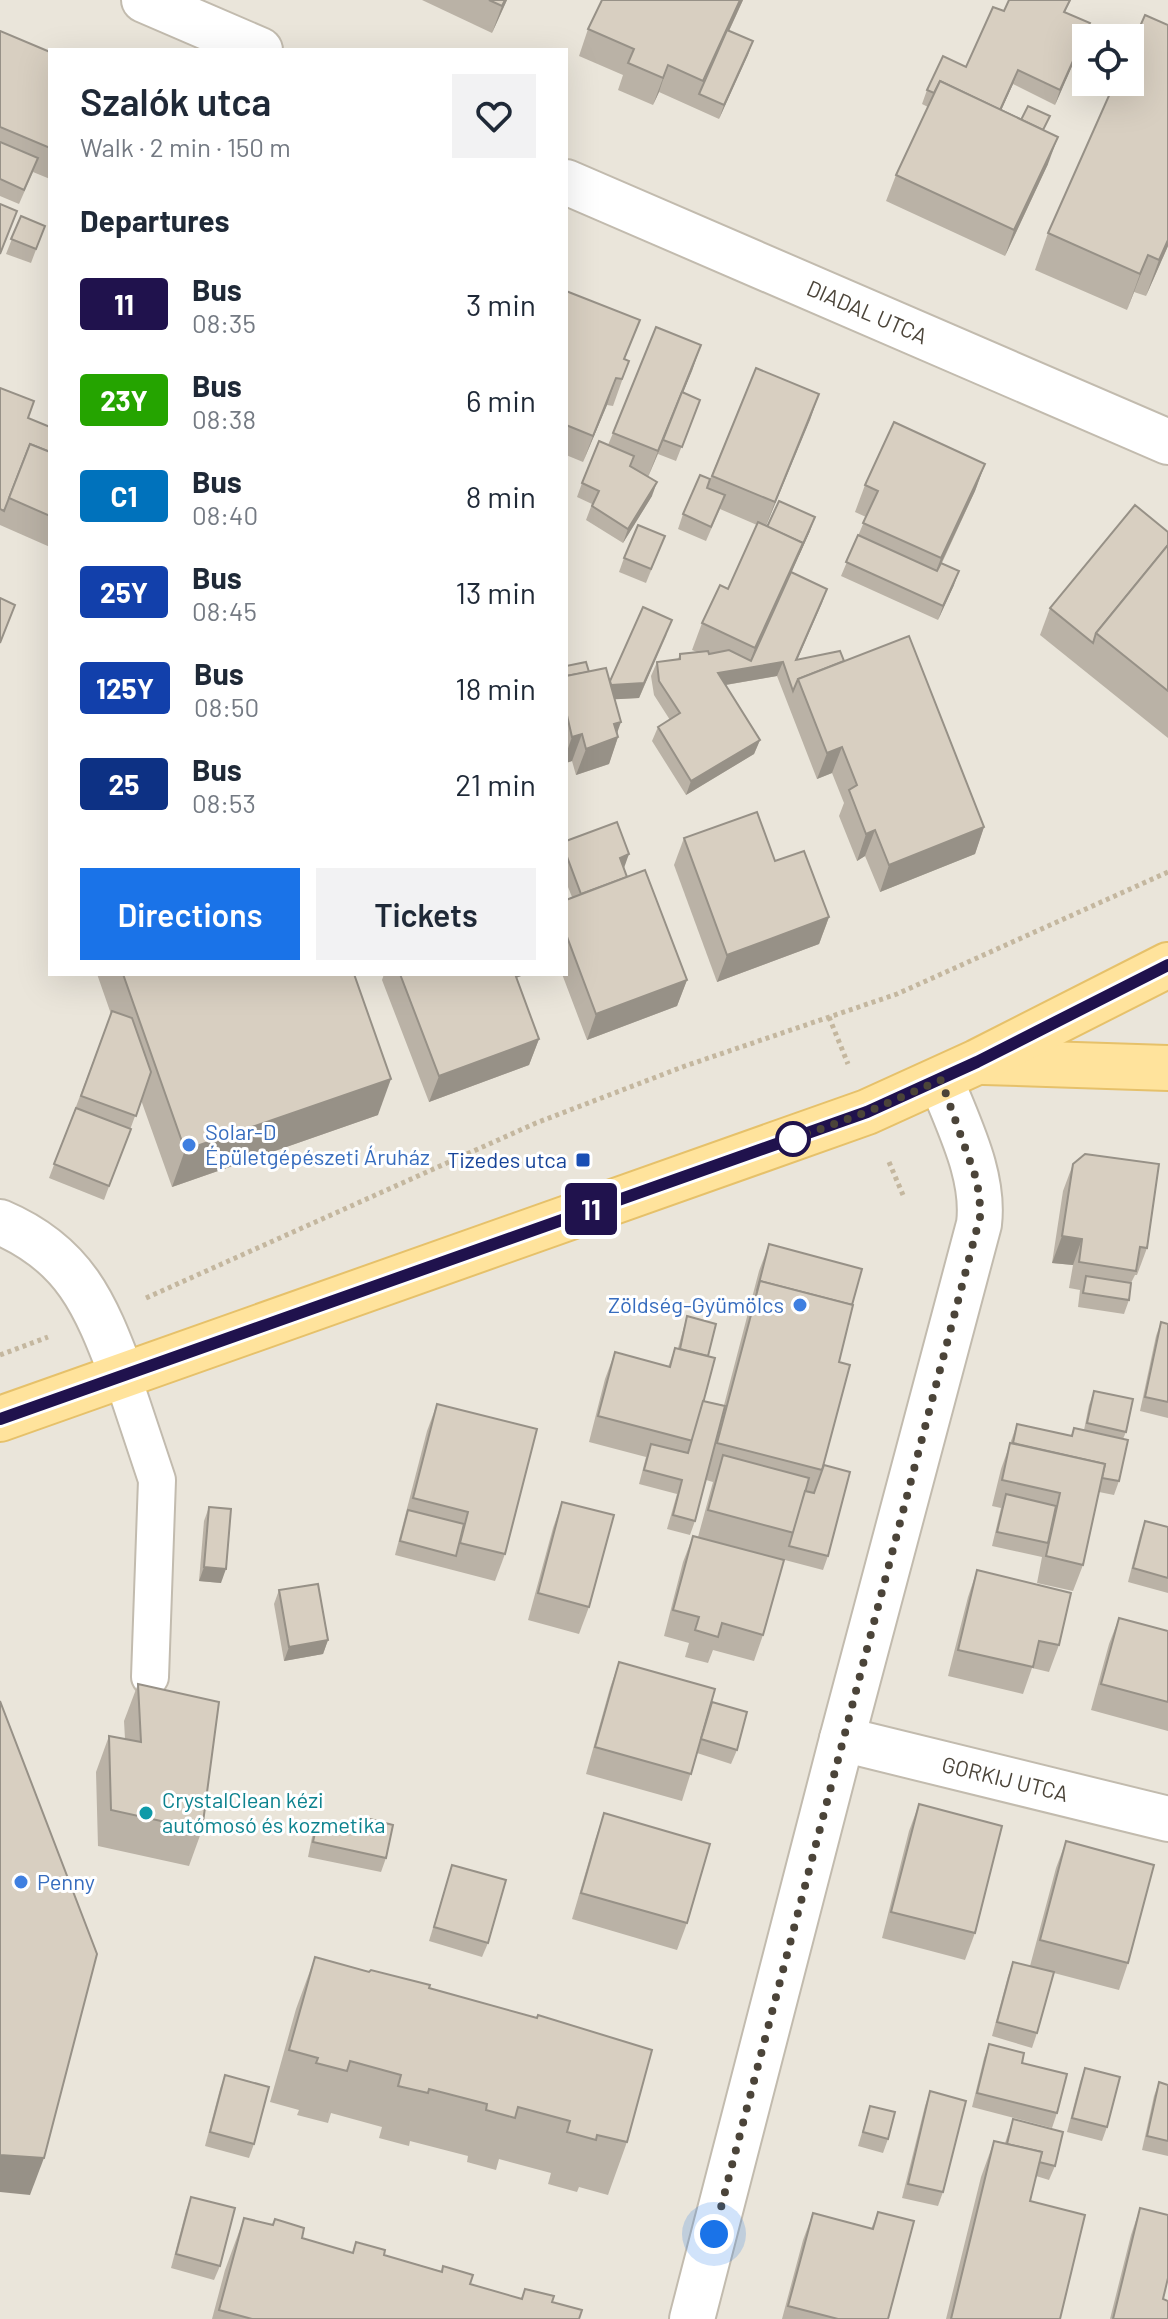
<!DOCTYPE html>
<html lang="en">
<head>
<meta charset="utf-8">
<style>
	body { margin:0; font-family:Barlow,sans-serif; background:#f2f2f3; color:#1f2937; height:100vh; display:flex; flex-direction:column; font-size:30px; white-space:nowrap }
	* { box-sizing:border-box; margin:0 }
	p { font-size:26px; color:#747a83 }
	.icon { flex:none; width:44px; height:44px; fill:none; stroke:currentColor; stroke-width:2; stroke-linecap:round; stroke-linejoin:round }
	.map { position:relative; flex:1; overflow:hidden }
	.drawer { position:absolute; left:48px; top:48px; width:520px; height:928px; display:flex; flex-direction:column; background:#fff; border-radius:0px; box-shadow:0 8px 32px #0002 }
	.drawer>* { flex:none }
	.badge { padding:0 16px; border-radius:6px; font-size:28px; line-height:52px }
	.fabs { position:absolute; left:1072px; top:24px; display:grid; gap:16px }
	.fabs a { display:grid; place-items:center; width:72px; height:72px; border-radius:0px; background:#fff; box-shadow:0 8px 32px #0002; font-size:40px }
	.you { position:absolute; width:40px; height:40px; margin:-20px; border:6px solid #fff; border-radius:50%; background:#1a73e8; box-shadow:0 0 0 12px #1a73e833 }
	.map>.badge { position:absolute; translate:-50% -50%; box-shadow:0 0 0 4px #fff }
	h2 { padding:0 32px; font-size:30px; line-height:72px }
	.round { display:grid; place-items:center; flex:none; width:84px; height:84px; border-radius:0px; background:#f2f2f3 }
	.summary { display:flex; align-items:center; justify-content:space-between; height:136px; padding:0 32px }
	h1 { font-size:38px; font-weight:600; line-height:60px }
	.primary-button { display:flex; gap:16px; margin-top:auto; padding:16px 32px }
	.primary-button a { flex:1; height:92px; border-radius:0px; background:#1a73e8; color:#fff; font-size:32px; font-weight:600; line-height:92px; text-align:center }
	.primary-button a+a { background:#f2f2f3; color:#1f2937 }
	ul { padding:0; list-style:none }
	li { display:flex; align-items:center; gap:24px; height:96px; padding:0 32px }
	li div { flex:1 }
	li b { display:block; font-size:30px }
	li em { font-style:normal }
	li .badge { min-width:88px; font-weight:700; text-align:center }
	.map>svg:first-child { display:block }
</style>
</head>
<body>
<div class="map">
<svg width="1168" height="2319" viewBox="0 0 1168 2319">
	<rect width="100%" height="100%" fill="#f6f3ec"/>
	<path fill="#eae5da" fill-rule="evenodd" d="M0,0h1168v2319h-1168zM1086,38h44v44h-44zM50,50h516v924h-516z"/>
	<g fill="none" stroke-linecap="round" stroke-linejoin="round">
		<g stroke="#c2bbae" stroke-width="40">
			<polyline id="lane" points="122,1375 157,1480 150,1677"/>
		</g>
		<g stroke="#c2bbae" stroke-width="48">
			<g id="street">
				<polyline points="144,0 260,50"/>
				<path id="s1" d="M566,182l602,260"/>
				<path d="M0,1222c75,32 95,82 122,153"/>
				<path id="s2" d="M842,1739l326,80"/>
				<path d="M692,2319l150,-580 137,-515c6,-49 -21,-99 -38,-144"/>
			</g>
		</g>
		<g stroke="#e6c16a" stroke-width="48">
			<g id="primary">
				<polyline points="984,1062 1168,1068"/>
				<polyline points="0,1419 867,1112 977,1062 1168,965"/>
			</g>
		</g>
		<g stroke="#c4b79f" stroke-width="5" stroke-dasharray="4 4" stroke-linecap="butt">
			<polyline points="829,1017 848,1064"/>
			<polyline points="889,1162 903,1195"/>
			<polyline points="146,1298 536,1123 685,1066 897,994 1168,872"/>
			<polyline points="0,1355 48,1337"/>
		</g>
		<use href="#lane" stroke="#fff" stroke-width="36"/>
		<use href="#street" stroke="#fff" stroke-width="44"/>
		<use href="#primary" stroke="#ffe39c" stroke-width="44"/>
	</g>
	<g fill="#bab2a6">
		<polygon points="422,0 507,0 492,33"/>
		<polygon points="602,0 743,0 729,31 753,41 719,119 659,92 653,105 618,90 623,75 579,56 588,29"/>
		<polygon points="1009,0 1071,0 1065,12 1090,23 1055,105 1013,84 1001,110 1044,131 1048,164 1005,256 886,201 896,175 928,107 922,104 927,90 966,67 1004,11"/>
		<polygon points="1168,25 1168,246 1146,296 1134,292 1127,310 1035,270 1048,233"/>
		<polygon points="0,31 50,52 50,179 33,172 19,204 0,196"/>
		<polygon points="21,216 45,226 31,263 6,254"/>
		<polygon points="566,291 625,359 629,361 613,406 607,405 583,462 566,455"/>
		<polygon points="701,345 683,393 700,400 676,461 658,454 648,477 652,496 623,543 586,520 592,504 577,497 582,483 608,445 613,433"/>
		<polygon points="756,368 819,394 766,526 810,531 791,573 827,589 797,659 844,661 984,827 975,854 880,892 865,856 857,861 839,816 844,803 832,773 817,779 777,676 726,685 760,740 754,754 686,795 652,741 658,727 670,720 654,695 651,676 657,662 678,659 680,654 697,652 692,650 702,623 728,589 757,525 720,509 706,541 678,529 683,514 710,479"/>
		<polygon points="0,388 28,418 50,427 50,547 0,525"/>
		<polygon points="985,464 975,491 942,563 954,585 938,620 841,576 866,517 855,512 865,485"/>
		<polygon points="1168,532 1168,738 1040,635 1050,608"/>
		<polygon points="665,536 646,583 619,572 624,558"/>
		<polygon points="667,634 639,698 615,699 618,737 609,764 576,775 572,761 566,763 566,666 589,672 610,681"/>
		<polygon points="684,838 775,861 829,917 819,944 717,982 674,865"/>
		<polygon points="566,841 624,868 627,877 687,980 677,1006 587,1040 562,974 566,974 566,900 572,897 566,882"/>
		<polygon points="97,974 354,974 378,1115 172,1187 141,1100 104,1200 49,1178 111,1014"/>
		<polygon points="384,974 525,974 516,978 539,1039 529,1065 429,1102 382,980"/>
		<polygon points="1073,1164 1147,1248 1137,1275 1135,1275 1131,1283 1129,1300 1124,1314 1078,1307 1080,1290 1069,1288 1073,1265 1052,1263 1063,1191"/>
		<polygon points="769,1244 839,1362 824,1465 828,1556 823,1570 698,1537 713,1482 706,1480 695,1521 690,1535 667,1529 677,1494 639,1484 646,1457 589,1442 605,1379 615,1352 668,1367 675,1348 678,1348 687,1316 708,1356 703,1401 724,1405 759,1271"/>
		<polygon points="1161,1322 1168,1324 1168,1418 1140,1411 1156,1336"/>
		<polygon points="1094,1391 1126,1432 1123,1439 1119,1481 1114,1495 1099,1492 1083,1565 1073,1591 1037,1583 1042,1557 992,1546 1001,1508 992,1506 1001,1469 1017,1424 1071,1436 1074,1428 1084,1430 1089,1405"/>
		<polygon points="437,1404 505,1554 495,1581 395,1555 427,1431"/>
		<polygon points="562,1502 589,1607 579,1634 528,1620 553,1528"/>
		<polygon points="209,1507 221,1583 199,1581 204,1521"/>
		<polygon points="1145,1521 1168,1527 1168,1593 1128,1582 1140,1535"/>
		<polygon points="693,1536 763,1635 754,1661 713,1650 708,1663 685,1657 689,1643 664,1636 683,1562"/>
		<polygon points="977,1570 1059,1645 1049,1672 1032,1668 1023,1694 948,1676 968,1597"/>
		<polygon points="279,1590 328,1640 323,1654 284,1661 274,1604"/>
		<polygon points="1119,1618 1168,1631 1168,1731 1091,1710 1109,1644"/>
		<polygon points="619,1662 712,1702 737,1750 731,1764 697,1753 682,1801 586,1774 610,1688"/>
		<polygon points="138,1684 202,1830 189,1866 98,1846 96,1772 109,1736 125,1739 124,1721"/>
		<polygon points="919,1804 975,1933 965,1960 882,1938 909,1831"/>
		<polygon points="604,1813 687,1923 677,1950 572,1919 595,1840"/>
		<polygon points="362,1817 386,1858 381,1872 308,1857 312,1837 317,1823 356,1832"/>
		<polygon points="1066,1841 1128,1963 1119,1990 1054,1973 1037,2033 1032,2048 992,2036 1008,1976 1013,1962 1030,1966 1056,1868"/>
		<polygon points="452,1865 488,1943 482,1957 429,1941"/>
		<polygon points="315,1957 429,1988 627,2142 608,2195 579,2187 577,2192 548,2184 551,2173 499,2159 496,2170 467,2162 468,2156 410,2141 409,2146 379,2138 382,2127 331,2113 328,2123 297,2115 299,2110 270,2102 296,2009"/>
		<polygon points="989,2044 1022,2063 1057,2113 1052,2128 972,2107 984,2058"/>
		<polygon points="1085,2068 1107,2127 1102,2141 1067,2132 1080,2082"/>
		<polygon points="225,2075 254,2144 249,2158 205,2146 220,2089"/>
		<polygon points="1159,2082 1168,2085 1168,2156 1142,2150 1154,2096"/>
		<polygon points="930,2091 943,2192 938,2206 902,2198 925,2106"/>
		<polygon points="870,2106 888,2139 883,2153 858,2146"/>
		<polygon points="1013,2119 1055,2166 1049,2180 1036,2176 1030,2201 1060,2319 946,2319 981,2177 994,2141 1005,2143"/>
		<polygon points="191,2197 220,2266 214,2280 171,2268 186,2211"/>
		<polygon points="1140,2208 1168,2319 1110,2319 1131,2235"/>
		<polygon points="878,2212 888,2319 782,2319 803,2240 813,2213 871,2229"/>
		<polygon points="244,2218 302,2238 352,2253 356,2242 384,2255 441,2271 443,2266 470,2284 521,2299 525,2289 552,2302 579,2319 212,2319 225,2270"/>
	</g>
	<g fill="#979187">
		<polygon points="505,0 507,0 492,33 502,6"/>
		<polygon points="740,0 743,0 700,94 699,94"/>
		<polygon points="1090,23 1085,37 1055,105 1060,90"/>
		<polygon points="753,41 748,55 719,119 724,105"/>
		<polygon points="668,65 659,92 653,105 663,78"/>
		<polygon points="1018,70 1013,84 995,124 1000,110"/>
		<polygon points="1058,137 1048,164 1005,256 1014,230"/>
		<polygon points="1168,240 1168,246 1146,296 1159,260"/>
		<polygon points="1148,255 1134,292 1127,310 1140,274"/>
		<polygon points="701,345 692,371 648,477 658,451"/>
		<polygon points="616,378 607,405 583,462 593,436"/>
		<polygon points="819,394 810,420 765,528 775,502"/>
		<polygon points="985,464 975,491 931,585 941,558"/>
		<polygon points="657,482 652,496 623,543 628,529"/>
		<polygon points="815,517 810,531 749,668 783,662 777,676 713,687 718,673 748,668 755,648"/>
		<polygon points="959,571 954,585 938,620 943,606"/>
		<polygon points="827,589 822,603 791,674 796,660"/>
		<polygon points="672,620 639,698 602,700 608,685"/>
		<polygon points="621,722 615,739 618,737 609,764 576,775 586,749 614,724"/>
		<polygon points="582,734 572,761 566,763 566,754 572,737"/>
		<polygon points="760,740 754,754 686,795 691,781"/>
		<polygon points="842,747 832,773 817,779 827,753"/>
		<polygon points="984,827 975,854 880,892 889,865"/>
		<polygon points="875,830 865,856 857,861 866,834"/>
		<polygon points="629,854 624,868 620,858"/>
		<polygon points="829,917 819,944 717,982 727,955"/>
		<polygon points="503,974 525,974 524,975 499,984"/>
		<polygon points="687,980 677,1006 587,1040 596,1014"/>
		<polygon points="539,1039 529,1065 429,1102 439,1076"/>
		<polygon points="391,1079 378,1115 172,1187 185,1150"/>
		<polygon points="1062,1236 1082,1239 1073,1265 1052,1263"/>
		<polygon points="204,1567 226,1569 221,1583 199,1581"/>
		<polygon points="328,1640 323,1654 284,1661 289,1647"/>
		<polygon points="0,2155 44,2158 30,2195 0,2192"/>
	</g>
	<g fill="#d8cfc1" stroke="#979187" stroke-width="2">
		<polygon points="489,0 505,0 502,6"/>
		<polygon points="602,0 740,0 703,81 668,65 663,78 628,63 634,49 588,29"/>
		<polygon points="1009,0 1070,0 1064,12 1090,23 1060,90 1018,70 1000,110 1021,120 1028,106 1050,116 1043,130 940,81 934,93 927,90 943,56 966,67 993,7 1004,11"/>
		<polygon points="1145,15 1168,25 1168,240 1159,260 1148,255 1140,274 1048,233 1115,82 1130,82 1130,49"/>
		<polygon points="727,30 753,41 724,105 699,94"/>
		<polygon points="0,31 50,52 50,148 0,127"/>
		<polygon points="940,81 1058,137 1014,230 896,175"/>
		<polygon points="0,142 38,158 24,190 0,179"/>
		<polygon points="0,204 17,211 0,254"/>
		<polygon points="21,216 45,226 36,249 11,239"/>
		<polygon points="566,291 640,320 624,359 629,361 622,379 616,378 593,436 566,425"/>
		<polygon points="656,327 701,345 658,451 613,433"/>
		<polygon points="756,368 819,394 775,502 712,476"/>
		<polygon points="0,388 34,401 28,418 50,427 50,452 30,444 4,511 0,509"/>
		<polygon points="682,392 700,400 682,447 663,440"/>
		<polygon points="894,422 985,464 941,558 863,523 878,491 865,485"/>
		<polygon points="599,441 634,456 630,466 657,482 628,529 592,506 599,491 582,483"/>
		<polygon points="30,444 50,452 50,516 9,498"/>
		<polygon points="700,475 710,479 707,488 725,495 711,527 683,514"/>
		<polygon points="779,501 815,517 798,555 803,543 767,527"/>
		<polygon points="1135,505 1168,532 1168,545 1096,633 1093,643 1050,608"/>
		<polygon points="758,522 803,543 755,648 702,623 720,585 728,589"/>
		<polygon points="638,525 665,536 651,569 624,558"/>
		<polygon points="858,535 937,571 941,563 959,571 943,606 846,562"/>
		<polygon points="1168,545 1168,691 1096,633"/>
		<polygon points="791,572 827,589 796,660 840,651 844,661 798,679 793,691 783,662 718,673 760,740 691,781 658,727 680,713 659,681 657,662 680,659 680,654 708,651 709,654 729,650 751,661"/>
		<polygon points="0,598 15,605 0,643"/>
		<polygon points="643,607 672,620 644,683 611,685 610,681"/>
		<polygon points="909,636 984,827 889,865 875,830 866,834 849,790 857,785 842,747 827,753 798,679"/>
		<polygon points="586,662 589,672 566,676 566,666"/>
		<polygon points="606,668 621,722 614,724 618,737 586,749 582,734 572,737 566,711 566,676"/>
		<polygon points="757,812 775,861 804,851 829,917 727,955 684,838"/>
		<polygon points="617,822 629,854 620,858 627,877 581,894 566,854 566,841"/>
		<polygon points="645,870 687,980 596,1014 566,934 566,900"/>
		<polygon points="123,974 354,974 391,1079 185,1150"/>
		<polygon points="400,974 515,974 539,1039 439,1076"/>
		<polygon points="112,1011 132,1018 151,1072 136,1116 81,1096"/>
		<polygon points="76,1108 131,1129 109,1186 54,1164"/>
		<polygon points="1085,1154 1159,1164 1147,1248 1140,1247 1136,1271 1079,1262 1082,1239 1062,1236 1073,1164"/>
		<polygon points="769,1244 862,1269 852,1305 760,1281 757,1291"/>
		<polygon points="1086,1276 1131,1283 1129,1300 1083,1293"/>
		<polygon points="760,1281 853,1305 839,1362 850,1365 822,1470 717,1443"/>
		<polygon points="687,1316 716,1324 708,1356 680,1349"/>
		<polygon points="1161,1322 1168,1324 1168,1402 1145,1397"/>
		<polygon points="675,1348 715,1358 693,1441 598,1416 615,1352 670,1367"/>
		<polygon points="1094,1391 1133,1399 1126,1432 1087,1423"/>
		<polygon points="703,1401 725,1406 695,1521 673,1515 682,1480 644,1470 651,1444 688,1453"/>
		<polygon points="437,1404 537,1429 505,1554 460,1543 468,1512 413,1498"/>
		<polygon points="1017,1424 1072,1436 1074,1428 1128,1440 1119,1481 1102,1478 1105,1464 1013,1443"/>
		<polygon points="1010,1443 1105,1464 1083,1565 1046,1556 1060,1493 1002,1480"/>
		<polygon points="723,1455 809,1478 794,1533 708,1510"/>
		<polygon points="824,1465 850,1472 828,1556 789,1546 805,1491 814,1493"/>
		<polygon points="1006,1494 1056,1506 1048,1543 997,1532"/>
		<polygon points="562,1502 614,1515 589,1607 538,1593"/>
		<polygon points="209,1507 231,1509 226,1569 204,1567"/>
		<polygon points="408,1510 464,1524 456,1556 400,1541"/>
		<polygon points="1145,1521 1168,1527 1168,1578 1133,1568"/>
		<polygon points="693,1536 784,1560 763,1635 722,1623 718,1637 695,1630 699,1617 673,1610"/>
		<polygon points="977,1570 1071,1593 1059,1645 1039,1641 1033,1667 958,1650"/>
		<polygon points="318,1584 328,1640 289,1647 279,1590"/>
		<polygon points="1119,1618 1168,1631 1168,1702 1101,1684"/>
		<polygon points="619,1662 715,1689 691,1774 595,1747"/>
		<polygon points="138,1684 219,1702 202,1830 111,1810 109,1736 141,1742"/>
		<polygon points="0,1701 97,1954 44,2158 0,2155"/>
		<polygon points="712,1702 747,1712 737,1750 701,1739"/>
		<polygon points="919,1804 1002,1826 975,1933 891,1912"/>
		<polygon points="604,1813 710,1844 687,1923 581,1893"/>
		<polygon points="362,1817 393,1825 386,1858 313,1842 317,1823 358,1832"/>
		<polygon points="1066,1841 1154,1865 1128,1963 1040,1940"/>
		<polygon points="452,1865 506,1880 488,1943 434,1927"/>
		<polygon points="315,1957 369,1972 371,1970 430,1985 429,1988 537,2018 538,2015 652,2050 627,2142 597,2135 596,2140 567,2132 570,2121 518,2107 515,2118 486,2110 487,2104 429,2089 428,2093 398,2086 401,2075 350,2061 347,2071 316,2063 318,2058 289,2050"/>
		<polygon points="1013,1962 1054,1972 1037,2033 997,2022"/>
		<polygon points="989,2044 1024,2053 1022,2063 1067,2074 1057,2113 977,2093"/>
		<polygon points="1085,2068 1120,2077 1107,2127 1072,2118"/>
		<polygon points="225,2075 269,2087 254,2144 210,2132"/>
		<polygon points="1159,2082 1168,2085 1168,2141 1147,2136"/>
		<polygon points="930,2091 966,2101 943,2192 908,2184"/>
		<polygon points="870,2106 895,2112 888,2139 863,2132"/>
		<polygon points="1013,2119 1063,2132 1055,2166 1039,2162 1042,2152 1007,2144"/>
		<polygon points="994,2141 1042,2152 1030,2201 1085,2215 1060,2319 951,2319"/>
		<polygon points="191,2197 235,2208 220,2266 176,2254"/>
		<polygon points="1140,2208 1168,2215 1168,2278 1163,2299 1168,2301 1168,2319 1113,2319"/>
		<polygon points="878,2212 914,2221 888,2319 838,2319 788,2306 813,2213 873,2229"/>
		<polygon points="244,2218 273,2225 275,2219 304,2228 302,2238 353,2253 356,2242 385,2250 384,2255 442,2272 443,2266 473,2275 470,2284 522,2299 525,2289 554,2296 552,2302 582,2310 579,2319 252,2319 219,2310"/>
	</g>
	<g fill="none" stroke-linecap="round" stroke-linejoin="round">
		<g stroke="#fff" stroke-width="18">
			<polyline id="line" points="0,1419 867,1112 977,1062 1168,965"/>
		</g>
		<use href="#line" stroke="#20124d" stroke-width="12"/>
		<polyline stroke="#4b4439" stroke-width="8" stroke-dasharray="0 14.4" points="714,2234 981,1213 977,1181 941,1080 867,1112 793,1139"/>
	</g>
	<circle fill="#fff" stroke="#20124d" stroke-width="4" cx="793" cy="1139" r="16"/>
	<g fill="#3f7fe0" stroke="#fff" stroke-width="3">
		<circle cx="189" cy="1145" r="8"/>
		<circle cx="800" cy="1305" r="8"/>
		<circle cx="21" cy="1882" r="8"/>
	</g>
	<rect fill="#1a4fb4" stroke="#fff" stroke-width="3" x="575" y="1152" width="16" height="16" rx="4"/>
	<circle fill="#0f9aa8" stroke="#fff" stroke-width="3" cx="146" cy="1813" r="8"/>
	<g text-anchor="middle" stroke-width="6" stroke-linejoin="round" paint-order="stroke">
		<g font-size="22" fill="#4b4439" stroke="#fff">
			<text dy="8" stroke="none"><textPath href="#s1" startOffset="328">DIADAL UTCA</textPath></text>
			<text dy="8" stroke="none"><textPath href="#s2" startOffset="168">GORKIJ UTCA</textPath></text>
		</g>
		<g font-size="22" fill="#366cbe" stroke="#fff" text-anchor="start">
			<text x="205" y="1140">Solar-D<tspan x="205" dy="25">Épületgépészeti Áruház</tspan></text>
			<text x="784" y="1313" text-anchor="end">Zöldség-Gyümölcs</text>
			<text x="37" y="1890">Penny</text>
		</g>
		<g font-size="22" fill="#164399" stroke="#fff" text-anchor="end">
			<text x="567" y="1168">Tizedes utca</text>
		</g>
		<g font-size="22" fill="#0d838f" stroke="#fff" text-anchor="start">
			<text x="162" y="1808">CrystalClean kézi<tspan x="162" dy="25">autómosó és kozmetika</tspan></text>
		</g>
	</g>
</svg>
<div class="fabs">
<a><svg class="icon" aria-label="locate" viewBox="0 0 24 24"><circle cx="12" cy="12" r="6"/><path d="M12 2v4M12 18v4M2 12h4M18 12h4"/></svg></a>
</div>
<div class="you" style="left:714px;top:2234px"></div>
<b class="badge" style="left:591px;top:1209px;background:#20124d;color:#fff">11</b>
<section class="drawer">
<div class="summary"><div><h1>Szalók utca</h1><p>Walk · 2 min · 150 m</p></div><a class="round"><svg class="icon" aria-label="heart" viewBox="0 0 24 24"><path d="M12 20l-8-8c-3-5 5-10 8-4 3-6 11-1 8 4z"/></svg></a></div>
<h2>Departures</h2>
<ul>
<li><span class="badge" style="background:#20124d;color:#fff">11</span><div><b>Bus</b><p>08:35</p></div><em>3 min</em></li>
<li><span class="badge" style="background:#25a400;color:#fff">23Y</span><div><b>Bus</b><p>08:38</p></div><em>6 min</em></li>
<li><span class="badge" style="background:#0072bc;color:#fff">C1</span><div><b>Bus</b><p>08:40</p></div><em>8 min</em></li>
<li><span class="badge" style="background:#1240ab;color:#fff">25Y</span><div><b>Bus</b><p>08:45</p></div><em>13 min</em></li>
<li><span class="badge" style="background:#1240ab;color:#fff">125Y</span><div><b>Bus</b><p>08:50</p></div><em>18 min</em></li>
<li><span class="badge" style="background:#0d3184;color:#fff">25</span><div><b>Bus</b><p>08:53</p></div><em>21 min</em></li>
</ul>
<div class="primary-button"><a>Directions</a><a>Tickets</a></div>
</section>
</div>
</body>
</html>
